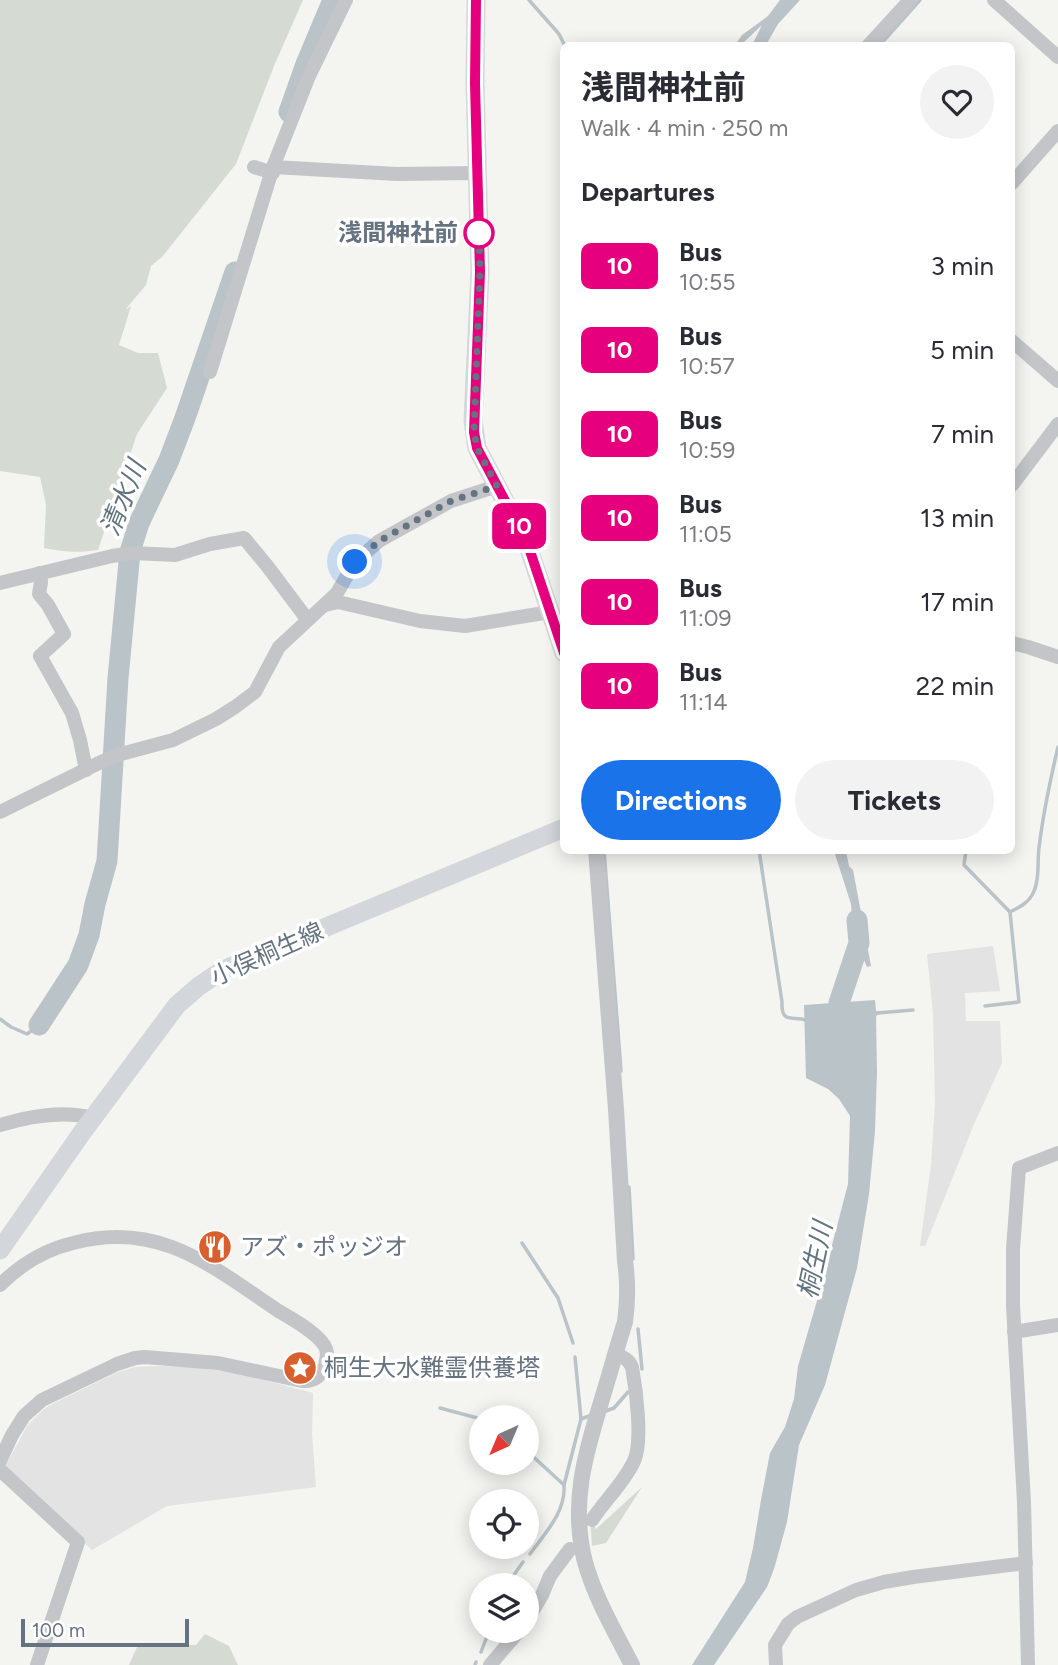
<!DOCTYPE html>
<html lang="en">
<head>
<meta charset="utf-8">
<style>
	body { margin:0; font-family:Figtree,"Noto Sans JP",sans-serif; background:#f2f2f3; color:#2b2b33; height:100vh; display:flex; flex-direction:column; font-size:26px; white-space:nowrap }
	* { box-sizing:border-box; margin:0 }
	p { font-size:23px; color:#7c7c81 }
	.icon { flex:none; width:38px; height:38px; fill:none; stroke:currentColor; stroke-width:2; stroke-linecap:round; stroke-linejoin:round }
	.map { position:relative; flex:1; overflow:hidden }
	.side { position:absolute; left:560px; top:42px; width:455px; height:812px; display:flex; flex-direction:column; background:#fff; border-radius:10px; box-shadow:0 4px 18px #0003 }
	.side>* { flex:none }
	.badge { padding:0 14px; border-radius:10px; font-size:24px; line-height:46px }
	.needle { width:46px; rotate:224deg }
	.tools { position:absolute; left:469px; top:1405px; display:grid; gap:14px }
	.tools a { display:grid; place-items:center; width:70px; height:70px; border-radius:50%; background:#fff; box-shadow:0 4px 18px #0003; font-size:35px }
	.scale { position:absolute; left:21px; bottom:18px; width:168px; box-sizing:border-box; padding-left:7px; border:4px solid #657280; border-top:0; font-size:19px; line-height:24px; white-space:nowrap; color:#657280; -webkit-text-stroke:5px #fff; paint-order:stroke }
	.you { position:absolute; width:35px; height:35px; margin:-18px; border:5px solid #fff; border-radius:50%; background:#1a73e8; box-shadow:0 0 0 10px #1a73e833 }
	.map>.badge { position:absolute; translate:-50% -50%; box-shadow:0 0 0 4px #fff }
	h2 { padding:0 21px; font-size:26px; line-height:63px }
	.round { display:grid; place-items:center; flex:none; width:74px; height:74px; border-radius:37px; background:#f2f2f3 }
	.headline { display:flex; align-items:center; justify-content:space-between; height:119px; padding:0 21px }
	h1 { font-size:33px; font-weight:700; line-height:52px }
	.button { display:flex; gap:14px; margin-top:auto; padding:14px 21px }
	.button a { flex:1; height:80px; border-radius:42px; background:#1a73e8; color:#fff; font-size:28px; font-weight:700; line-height:80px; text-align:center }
	.button a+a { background:#f2f2f3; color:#2b2b33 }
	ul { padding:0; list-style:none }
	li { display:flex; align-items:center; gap:21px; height:84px; padding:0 21px }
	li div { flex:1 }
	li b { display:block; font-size:26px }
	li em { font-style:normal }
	li .badge { min-width:77px; font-weight:700; text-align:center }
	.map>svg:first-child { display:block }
</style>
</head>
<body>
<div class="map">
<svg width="1058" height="1665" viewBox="0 0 1058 1665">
	<rect width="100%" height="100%" fill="#f4f4f1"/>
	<g fill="#e2e3e2">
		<polygon points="993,946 1000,991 965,993 966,1021 1000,1021 1002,1063 974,1124 925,1246 920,1246 931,1165 935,1103 933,1014 927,954"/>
		<polygon points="157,1366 191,1367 238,1373 313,1393 312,1434 316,1487 167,1506 92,1550 7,1470 6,1465 27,1426 44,1409 52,1404 116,1373 135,1367"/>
	</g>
	<g fill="#d5dbd2">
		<path d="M0,0h303l-29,66 -38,98 -74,93 -11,9 -5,19 -21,25 6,-4 -12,39 19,8h20l9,35 -30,46 -39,116c-19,3 -35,2 -54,-2l2,-43 -6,-28 -40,-6z"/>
		<polygon points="642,1487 606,1543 592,1546 590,1516 596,1529"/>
		<polygon points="205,1634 229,1646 238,1665 129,1665 138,1645 196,1645"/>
	</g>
	<g fill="#bac3c8">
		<polygon points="780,0 800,0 778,24 766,45 752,45 762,25 741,45 735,45 742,35 768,16"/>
		<polygon points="834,851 846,851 849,866 853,870 871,966 867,967 853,935 851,904"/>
		<polygon points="875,1000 876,1011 882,1012 882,1014 877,1015 876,1017 877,1072 875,1131 869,1194 857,1268 825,1385 799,1445 787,1522 774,1569 767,1587 714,1665 692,1665 745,1582 753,1548 761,1500 770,1453 785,1427 794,1399 798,1366 821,1287 848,1184 850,1116 839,1099 828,1089 806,1078 804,1005"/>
	</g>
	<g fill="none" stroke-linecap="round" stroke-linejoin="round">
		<g stroke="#bac3c8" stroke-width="3.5">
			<polyline points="529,0 559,34 565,46"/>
			<polyline points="879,46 920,0"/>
			<polyline points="604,850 621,1071"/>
			<path d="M759,850l23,152c-1,22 10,14 24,18"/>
			<polyline points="966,850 964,865 1010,912 1019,1002 985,1006"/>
			<path d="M1010,912c10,-5 20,-10 24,-21 6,-13 3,-28 5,-43 4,-34 11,-67 19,-101"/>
			<polyline points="877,1013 913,1010"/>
			<polyline points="0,1019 11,1027 27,1034 39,1025"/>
			<polyline points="629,1187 633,1259"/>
			<polyline points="522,1243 558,1298 573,1343"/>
			<polyline points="638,1329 642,1369"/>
			<polyline points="575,1357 581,1419"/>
			<polyline points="440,1408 481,1419"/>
			<polyline points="603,1412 614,1408 628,1392"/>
			<polyline points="527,1451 564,1485"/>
			<path d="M530,1554c15,-21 36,-42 34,-69l17,-66 11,-4"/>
			<polyline points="508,1586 511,1579 523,1562"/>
			<polyline points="481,1652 489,1631"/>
			<polyline points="475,1665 476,1662"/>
		</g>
		<g stroke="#bac3c8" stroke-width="21">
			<polyline points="289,112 306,64 333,0"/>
			<polyline points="39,1025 78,965 89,935 95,904 107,861 118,678 130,552 139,523 169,460 185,418 235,272"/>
			<polyline points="852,1027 839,1003 859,943 857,920"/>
		</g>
		<g stroke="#c3c5c9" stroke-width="14">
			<polyline points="994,0 1058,57"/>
			<polyline points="868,46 910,0"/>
			<polyline points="254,167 273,173 273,167 397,174 477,173"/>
			<polyline points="1012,183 1058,131"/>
			<polyline points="1012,341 1058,381"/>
			<polyline points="210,372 273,167 309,76 346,0"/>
			<polyline points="1012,485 1058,424"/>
			<polyline points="40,573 41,582 39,594 48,605 64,634 40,656 72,713 80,740 86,770"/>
			<polyline points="0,583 112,556 133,553 175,555 210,544 244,538 268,567 307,619"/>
			<polyline points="325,605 338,602 420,621 465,626 550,612"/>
			<polyline points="1012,643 1028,647 1058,657"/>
			<polyline points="0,812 101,762 121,754 173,740 216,719 235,707 255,692 279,647 337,593 355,562 379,541 451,501 497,486"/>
			<path d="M0,1125c30,-9 62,-15 93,-7"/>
			<path d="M0,1285c21,-21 44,-35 73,-42 85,-23 137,22 204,67 13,8 44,24 49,39 1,3 1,8 0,11 -1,13 -10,22 -24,21l-84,-18 -73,-6 -10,1 -18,6 -75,36 -18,16 -12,19 -12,26"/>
			<polyline points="1014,1332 1058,1325"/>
			<polyline points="0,1470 78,1542 37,1665"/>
			<path d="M592,1520c13,-20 32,-37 42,-59 9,-19 2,-72 -2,-94 -3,-7 -8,-10 -16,-13"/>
			<polyline points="527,1621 542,1595 550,1576 570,1549"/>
			<polyline points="490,1665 519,1631"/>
			<polyline points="776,1665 775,1645 788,1624 797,1617 856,1590 884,1582 913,1577 1026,1563"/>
			<polyline points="1028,1665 1024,1502 1013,1306 1013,1249 1019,1168 1058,1153"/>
		</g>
		<path stroke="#c3c5c9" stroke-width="16" d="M596,850l20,259 9,152c3,21 3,40 0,61 -8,25 -15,51 -23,77 -17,56 -32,105 -17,163 10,36 30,70 47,103"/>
		<g stroke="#d3d7db" stroke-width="19">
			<polyline points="476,0 475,83 480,272 473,421 477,448 527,543 564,653"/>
			<polyline points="0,1250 81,1134 177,1005 199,986 223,970 564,828"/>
		</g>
	</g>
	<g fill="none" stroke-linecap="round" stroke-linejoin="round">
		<g stroke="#fff" stroke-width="16">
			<polyline id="line" points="476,0 475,83 480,272 474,432 477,448 527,542 564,653"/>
		</g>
		<use href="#line" stroke="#e6007e" stroke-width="10"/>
		<polyline stroke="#657280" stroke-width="7" stroke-dasharray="0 12.6" points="355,562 379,541 451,501 497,486 477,448 474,432 480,272 479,232 479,233"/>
	</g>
	<defs>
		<g id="restaurant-disc" transform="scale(1.75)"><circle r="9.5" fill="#d8602e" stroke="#fff"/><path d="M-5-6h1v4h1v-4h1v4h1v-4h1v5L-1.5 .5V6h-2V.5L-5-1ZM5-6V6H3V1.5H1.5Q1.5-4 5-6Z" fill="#fff"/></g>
		<g id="sight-disc" transform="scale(1.75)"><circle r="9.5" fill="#d8602e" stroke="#fff"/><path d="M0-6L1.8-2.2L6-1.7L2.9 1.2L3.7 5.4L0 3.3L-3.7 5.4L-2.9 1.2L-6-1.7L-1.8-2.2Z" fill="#fff"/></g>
	</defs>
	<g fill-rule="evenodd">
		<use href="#restaurant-disc" x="215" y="1247"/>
		<use href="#sight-disc" x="300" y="1368"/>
	</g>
	<circle fill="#fff" stroke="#e6007e" stroke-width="3.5" cx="479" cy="233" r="14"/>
	<g text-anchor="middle" stroke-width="7" stroke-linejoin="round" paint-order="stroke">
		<g font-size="24" font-weight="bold" fill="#657280" stroke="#fff" text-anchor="end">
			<text x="458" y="241">浅間神社前</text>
		</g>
		<g font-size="24" fill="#657280" stroke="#fff">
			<text transform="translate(267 954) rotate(-24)" y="8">小俣桐生線</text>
		</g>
		<g font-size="24" fill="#657280" stroke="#fff" text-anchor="start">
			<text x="240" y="1255">アズ・ポッジオ</text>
			<text x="324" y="1376">桐生大水難霊供養塔</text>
		</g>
		<g font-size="26" font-style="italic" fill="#61747d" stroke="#fff">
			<text transform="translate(123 498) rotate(-68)" y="9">清水川</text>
			<text transform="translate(815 1260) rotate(-78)" y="9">桐生川</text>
		</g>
	</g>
</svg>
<div class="tools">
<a><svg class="needle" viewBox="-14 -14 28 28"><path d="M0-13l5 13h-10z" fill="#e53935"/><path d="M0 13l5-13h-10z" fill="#7c7c81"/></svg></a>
<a><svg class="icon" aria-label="locate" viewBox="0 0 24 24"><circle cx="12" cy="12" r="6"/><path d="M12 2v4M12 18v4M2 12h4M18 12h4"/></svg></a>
<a><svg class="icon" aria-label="layers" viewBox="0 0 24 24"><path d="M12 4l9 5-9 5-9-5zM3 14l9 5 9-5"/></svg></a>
</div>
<div class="scale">100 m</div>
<div class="you" style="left:355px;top:562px"></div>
<b class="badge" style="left:519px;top:526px;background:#e6007e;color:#fff">10</b>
<section class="side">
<div class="headline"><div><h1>浅間神社前</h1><p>Walk · 4 min · 250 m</p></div><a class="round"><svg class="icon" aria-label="heart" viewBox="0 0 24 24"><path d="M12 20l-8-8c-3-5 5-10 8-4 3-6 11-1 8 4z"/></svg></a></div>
<h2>Departures</h2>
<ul>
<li><span class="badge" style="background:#e6007e;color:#fff">10</span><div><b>Bus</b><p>10:55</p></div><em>3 min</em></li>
<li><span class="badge" style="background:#e6007e;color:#fff">10</span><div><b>Bus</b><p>10:57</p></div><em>5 min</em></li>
<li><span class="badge" style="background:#e6007e;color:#fff">10</span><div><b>Bus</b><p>10:59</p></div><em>7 min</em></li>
<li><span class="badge" style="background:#e6007e;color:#fff">10</span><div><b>Bus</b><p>11:05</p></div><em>13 min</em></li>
<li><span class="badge" style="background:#e6007e;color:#fff">10</span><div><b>Bus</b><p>11:09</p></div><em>17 min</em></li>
<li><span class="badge" style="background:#e6007e;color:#fff">10</span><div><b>Bus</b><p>11:14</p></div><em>22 min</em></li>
</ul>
<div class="button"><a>Directions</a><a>Tickets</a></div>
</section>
</div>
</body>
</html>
